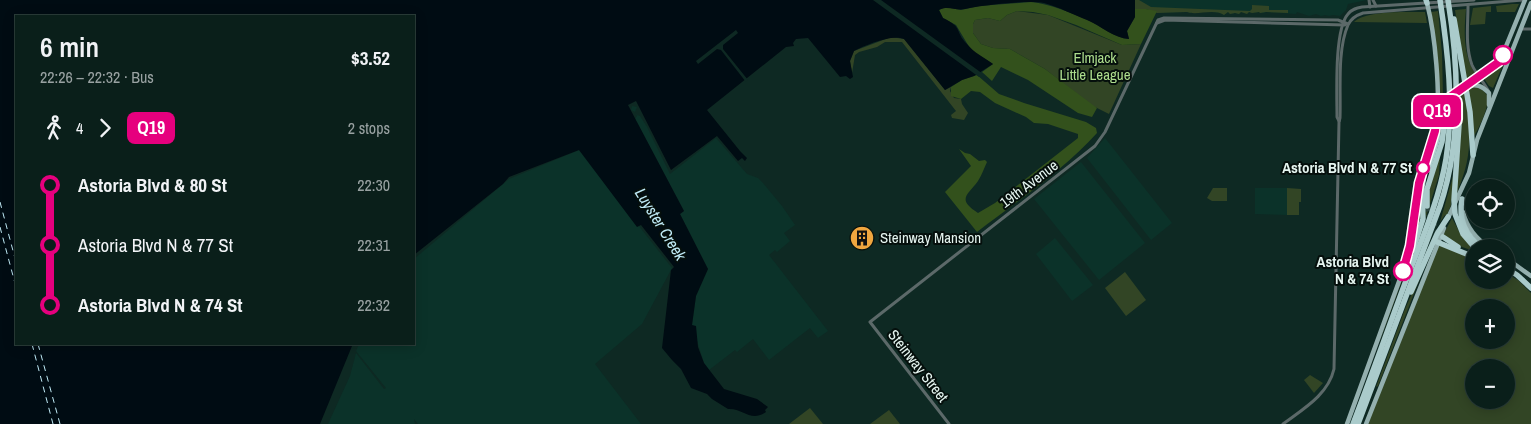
<!DOCTYPE html>
<html lang="en">
<head>
<meta charset="utf-8">
<style>
	body { margin:0; font-family:"Archivo Narrow",sans-serif; background:#132723; color:#f1f3f6; height:100vh; display:flex; flex-direction:column; font-size:19px; white-space:nowrap }
	* { box-sizing:border-box; margin:0 }
	p { font-size:16px; color:#99a2a2 }
	.icon { flex:none; width:28px; height:28px; fill:none; stroke:currentColor; stroke-width:2; stroke-linecap:round; stroke-linejoin:round }
	.map { position:relative; flex:1; overflow:hidden }
	.drawer { position:absolute; left:15px; top:15px; width:400px; height:330px; display:flex; flex-direction:column; background:#0a1f1a; border-radius:0px; box-shadow:0 2px 12px #0003,0 0 0 1px #2a3d39 }
	.drawer>* { flex:none }
	.badge { padding:0 10px; border-radius:8px; font-size:18px; line-height:32px }
	.fabs { position:absolute; left:1465px; top:179px; display:grid; gap:10px }
	.fabs a { display:grid; place-items:center; width:50px; height:50px; border-radius:50%; background:#0a1f1a; box-shadow:0 2px 12px #0003,0 0 0 1px #2a3d39; font-size:25px }
	.map>.badge { position:absolute; translate:-50% -50%; box-shadow:0 0 0 2px #fff }
	.legs { display:flex; align-items:center; gap:8px; height:55px; padding:0 25px; font-size:16px }
	.legs p { margin-inline-start:auto }
	.summary { display:flex; align-items:center; justify-content:space-between; height:85px; padding:0 25px }
	h1 { font-size:28px; font-weight:600; line-height:38px }
	ul { padding:0 25px; list-style:none }
	li { display:flex; align-items:center; gap:18px; height:60px; font-size:19px }
	li i { display:grid; place-items:center; width:8px; height:100%; margin:0 6px; background:currentColor }
	li i::after { content:''; width:12px; height:12px; margin:-6px; border:4px solid; border-radius:50%; background:#0a1f1a }
	li p { margin-inline-start:auto }
	li:first-child i { background:linear-gradient(#0000 50%,currentColor 0) }
	li:last-child i { background:linear-gradient(currentColor 50%,#0000 0) }
	.map>svg:first-child { display:block }
</style>
</head>
<body>
<div class="map">
<svg width="1531" height="424" viewBox="0 0 1531 424">
	<rect width="100%" height="100%" fill="#0e2923"/>
	<g fill="#0b3229">
		<polygon points="1135,0 1367,0 1348,4 1346,10 1340,16 1333,15 1329,16 1325,15 1321,16 1316,14 1309,16 1297,12 1296,14 1266,12 1264,13 1259,12 1252,13 1249,12 1247,14 1241,12 1239,14 1235,13 1232,14 1228,12 1224,15 1220,13 1208,11 1191,13 1187,12 1157,13 1146,9 1135,9"/>
		<polygon points="632,106 637,107 635,112 637,115 640,116 647,127 670,174 716,138 747,174 758,178 763,183 782,206 795,225 784,233 790,241 777,252 775,250 769,255 828,331 818,338 810,328 769,360 753,339 737,352 735,350 709,370 704,363 692,325 696,296 708,269 680,214 684,211 641,130 635,119 637,116 635,112 631,110"/>
		<polygon points="1105,138 1172,223 1151,240 1087,158"/>
		<polygon points="579,150 672,268 642,324 595,364 641,424 418,424 414,419 415,424 328,424 350,376 356,353 384,389 386,388 356,351 359,344 414,344 414,259 509,179"/>
		<polygon points="1081,162 1145,243 1099,280 1034,199"/>
		<polygon points="1255,188 1287,188 1287,215 1255,214"/>
		<polygon points="1055,238 1093,285 1072,301 1036,254"/>
	</g>
	<g fill="#324525" fill-rule="evenodd">
		<path d="M1135,0h4l12,7 99,4 2,-2v-4l17,1v4h19v3l-22,-1 -6,1 -1,-1 -7,1 -3,-1 -2,2 -6,-2 -2,2 -4,-1 -5,1 -2,-2 -4,3c-11,-7 -27,1 -37,-3l-30,1 -11,-4h-11z"/>
		<polygon points="1512,4 1519,4 1515,12 1497,12 1496,6"/>
		<polygon points="1491,6 1491,12 1486,12 1485,24 1470,25 1473,8"/>
		<path d="M1466,9c-2,21 -3,46 9,64l-9,8 -11,-71z"/>
		<polygon points="1017,11 1048,15 1122,45 1141,44 1109,114 1091,105 1045,69 1010,49 993,48 981,44 973,33 973,24 975,20 988,18 1000,21 1007,15"/>
		<polygon points="1438,11 1442,53 1443,97 1441,98 1431,12"/>
		<path d="M1425,12l2,11 -73,-1c12,-12 54,-10 71,-10z"/>
		<polygon points="891,37 904,39 945,90 951,87 950,91 954,98 961,99 962,104 968,113 964,120 952,118 951,115 956,111 902,42 885,42 877,47 859,52 855,55 852,73 850,61 854,51"/>
		<polygon points="1501,64 1503,65 1493,88 1489,86 1483,77"/>
		<path d="M1478,86c3,3 7,6 9,9 4,8 -8,34 -13,41l-6,-47z"/>
		<path d="M1466,92c4,44 8,62 -11,105l7,-80 -1,-22z"/>
		<polygon points="1439,157 1440,157 1439,175 1426,217 1424,200 1428,195"/>
		<polygon points="1455,169 1451,205 1447,215 1445,215 1440,222"/>
		<polygon points="1213,188 1227,188 1227,201 1212,201 1207,198"/>
		<polygon points="1287,188 1301,189 1301,202 1299,202 1299,215 1287,215"/>
		<polygon points="1419,193 1422,212 1408,264 1379,344 1410,251"/>
		<polygon points="1452,218 1461,235 1474,251 1462,247 1443,235"/>
		<path d="M1439,245l35,14v21h32v-7l12,7 13,13v131h-163zM1474,308h32v32h-32zM1474,368h32v32h-32z"/>
		<polygon points="1429,255 1378,386 1376,387 1405,309"/>
		<polygon points="1125,272 1146,300 1126,316 1105,288"/>
		<polygon points="1310,375 1323,383 1314,393 1304,380"/>
		<polygon points="810,408 823,424 789,424"/>
		<polygon points="889,410 900,424 870,424"/>
	</g>
	<g fill="#33511c">
		<path d="M1031,2c20,2 40,11 59,19 12,6 25,17 39,18l-2,-8 8,-14v-8h11l11,2 -16,33 -19,1 -46,-20 -28,-10 -15,-3 -16,-1 -10,4 -7,6 -12,-3 -13,2 -2,4v9l8,11 12,4 17,1 35,20 52,39 -5,9 -14,-4 -50,-33 -27,-13 -9,14 -10,-9 11,-8 -18,-11 -7,-8 -12,-20 -13,-7 -4,-8 6,-3 16,3 18,-4z"/>
		<path d="M977,75l22,19 25,9 62,19 10,6 1,5c-34,38 -80,68 -120,99l-32,-40 26,-26 -12,-17 6,4 5,1 9,7 6,-1 2,2c-3,6 -5,13 -9,19 -10,14 -22,18 0,32l17,-10 83,-65v-4l-30,-10 -14,-1 -8,-6 -31,-14 -15,-11 -9,-1 -10,8 -10,-3v-9l11,-7z"/>
	</g>
	<path fill="#000c13" d="M0,0h1135v17l-8,14 2,8c-15,-1 -28,-13 -42,-19 -13,-5 -28,-13 -43,-17 -17,-3 -61,2 -79,6 -10,2 -17,-4 -26,1l4,8c21,10 11,13 24,26 7,9 17,13 26,20l-19,12 -12,4 -17,10 -41,-51c-13,-5 -38,6 -50,12l-4,10 3,16 -3,2 -4,-3 -6,1 -32,-39 -12,1 -3,4 1,3 -8,1 -79,63 33,41 7,7 -2,3 -3,-3 -4,3 -21,-25 -46,34 -35,-69 -8,4 56,106 -4,3 28,55 -12,27 -4,29 4,1 2,21 6,16 20,26 33,10 11,8 -3,3 1,2c-15,11 -23,-4 -38,-3l-16,-10 -5,-5 -16,-6 -10,-19 -9,-9 -10,-12 9,-78 3,-3 -33,-42 -4,2 -58,-77 -70,27 -6,7 -89,71v-239h-398v121l-2,2 2,2v203h334l2,2 -32,78h-320z"/>
	<g fill="#0e2923">
		<polygon points="873,0 881,0 983,74 979,77"/>
		<polygon points="736,30 738,33 723,45 723,49 748,80 746,82 721,50 717,49 698,64 696,61"/>
	</g>
	<g fill="none" stroke-linecap="round" stroke-linejoin="round">
		<g stroke="#c1ecf8" stroke-width="1" stroke-dasharray="6 5" stroke-linecap="butt">
			<polyline points="0,202 16,262"/>
			<polyline points="0,227 16,287"/>
			<polyline points="32,344 53,424"/>
			<polyline points="38,344 60,424"/>
		</g>
		<polyline stroke="#2e4842" stroke-width="5.5" stroke-dasharray="5.5 3" stroke-linecap="butt" points="1427,206 1431,221 1441,235"/>
		<g stroke="#5c6969" stroke-width="3">
			<polyline points="1369,0 1370,7"/>
			<polyline points="1373,0 1376,6"/>
			<path d="M1468,6c0,19 -3,40 4,59 4,9 12,17 17,27"/>
			<polyline points="1157,23 1165,20 1345,25"/>
			<polyline points="1521,29 1531,29"/>
			<path d="M1339,121l-2,-4c0,-23 -3,-87 11,-103 4,-5 9,-6 14,-7l112,-7"/>
			<polyline points="949,424 870,322 1095,146 1105,132 1158,20 1164,18 1338,20 1348,24"/>
			<path d="M1283,424c20,-15 45,-29 51,-55l5,-247 1,-4c1,-28 -3,-68 8,-93 3,-7 9,-10 15,-12l160,-13"/>
		</g>
		<g stroke="#94b0af" stroke-width="4.5">
			<path d="M1467,87c9,-4 15,-1 22,6v12"/>
			<polyline points="1438,108 1443,103 1500,61 1525,0"/>
			<path d="M1427,160c4,-11 7,-23 9,-34 5,-31 -1,-92 -9,-123"/>
			<path d="M1463,212c4,16 13,27 27,36"/>
			<polyline points="1448,218 1469,173 1477,140 1531,3"/>
			<polyline points="1506,258 1531,276"/>
			<polyline points="1347,424 1405,265 1422,172"/>
			<polyline points="1366,424 1444,228"/>
		</g>
		<g stroke="#aacbcb" stroke-width="5.5">
			<polyline points="1426,0 1427,3"/>
			<polyline points="1454,19 1470,112 1473,155"/>
			<polyline points="1458,104 1459,125 1454,200 1455,214 1463,234 1475,248"/>
			<polyline points="1428,170 1438,137 1437,124"/>
			<path d="M1462,199c-4,21 4,37 20,49"/>
			<polyline points="1427,206 1427,189 1442,142 1445,120"/>
			<polyline points="1443,237 1458,247"/>
			<polyline points="1437,242 1474,257"/>
			<polyline points="1413,250 1423,219 1422,187 1427,158"/>
			<polyline points="1506,263 1511,266"/>
			<polyline points="1506,268 1517,275 1531,288"/>
			<polyline points="1411,292 1437,234 1448,217"/>
			<path d="M1353,424c19,-49 36,-98 54,-146 15,-39 32,-78 39,-119 8,-52 2,-108 -6,-159"/>
			<path d="M1358,424l82,-218c22,-65 19,-138 8,-206"/>
		</g>
	</g>
	<g fill="none" stroke-linecap="round" stroke-linejoin="round">
		<g stroke="#fff" stroke-width="11">
			<polyline id="line-1" points="1403,271 1410,246 1419,183 1435,131 1438,109 1443,102 1499,62 1503,55"/>
		</g>
		<use href="#line-1" stroke="#e6007e" stroke-width="8"/>
	</g>
	<defs>
		<g id="building-disc" transform="scale(1.25)"><circle r="9.5" fill="#f0a63f" stroke="#050f0c"/><path d="M-4-6H4V6H1V3H-1V6H-4ZM-2.5-4.3h1.7v1.8h-1.7ZM.8-4.3h1.7v1.8H.8ZM-2.5-1h1.7V.8h-1.7ZM.8-1h1.7V.8H.8Z" fill="#111"/></g>
	</defs>
	<g fill-rule="evenodd">
		<use href="#building-disc" x="862" y="238"/>
	</g>
	<g fill="#fff" stroke="#e6007e" stroke-width="2.5">
		<circle cx="1503" cy="55" r="9"/>
		<circle cx="1423" cy="168" r="6"/>
		<circle cx="1403" cy="271" r="9"/>
	</g>
	<g text-anchor="middle" stroke-width="4" stroke-linejoin="round" paint-order="stroke">
		<g font-size="15" fill="#addd8d" stroke="#050f0c">
			<text x="1095" y="63">Elmjack<tspan x="1095" dy="17">Little League</tspan></text>
		</g>
		<g font-size="15" font-weight="bold" fill="#e5f5f0" stroke="#050f0c" text-anchor="end">
			<text x="1412" y="173">Astoria Blvd N &amp; 77 St</text>
			<text x="1389" y="267">Astoria Blvd<tspan x="1389" dy="17">N &amp; 74 St</tspan></text>
		</g>
		<g font-size="15" fill="#e5f5f0" stroke="#050f0c">
			<text transform="translate(1029 184) rotate(-37)" y="5">19th Avenue</text>
			<text transform="translate(918 366) rotate(52)" y="5">Steinway Street</text>
		</g>
		<g font-size="15" fill="#e5f5f0" stroke="#050f0c" text-anchor="start">
			<text x="880" y="243">Steinway Mansion</text>
		</g>
		<g font-size="16" font-style="italic" fill="#c1ecf8" stroke="#050f0c">
			<text transform="translate(661 224) rotate(58)" y="6">Luyster Creek</text>
		</g>
	</g>
</svg>
<div class="fabs">
<a><svg class="icon" aria-label="locate" viewBox="0 0 24 24"><circle cx="12" cy="12" r="6"/><path d="M12 2v4M12 18v4M2 12h4M18 12h4"/></svg></a>
<a><svg class="icon" aria-label="layers" viewBox="0 0 24 24"><path d="M12 4l9 5-9 5-9-5zM3 14l9 5 9-5"/></svg></a>
<a>+</a>
<a>−</a>
</div>
<b class="badge" style="left:1437px;top:111px;background:#e6007e;color:#fff">Q19</b>
<section class="drawer">
<div class="summary"><div><h1>6 min</h1><p>22:26 – 22:32 · Bus</p></div><b>$3.52</b></div>
<div class="legs"><svg class="icon" aria-label="walk" viewBox="0 0 24 24"><circle cx="13" cy="4" r="2"/><path d="M13 8l-2 6 4 7M11 14l-3 7M7 12l3-4h3l4 4"/></svg>4<svg class="icon" aria-label="forward" viewBox="0 0 24 24"><path d="M9 5l7 7-7 7"/></svg><b class="badge" style="background:#e6007e;color:#fff">Q19</b><p>2 stops</p></div>
<ul>
<li><i style="color:#e6007e"></i><b>Astoria Blvd &amp; 80 St</b><p>22:30</p></li>
<li><i style="color:#e6007e"></i><span>Astoria Blvd N &amp; 77 St</span><p>22:31</p></li>
<li><i style="color:#e6007e"></i><b>Astoria Blvd N &amp; 74 St</b><p>22:32</p></li>
</ul>
</section>
</div>
</body>
</html>
